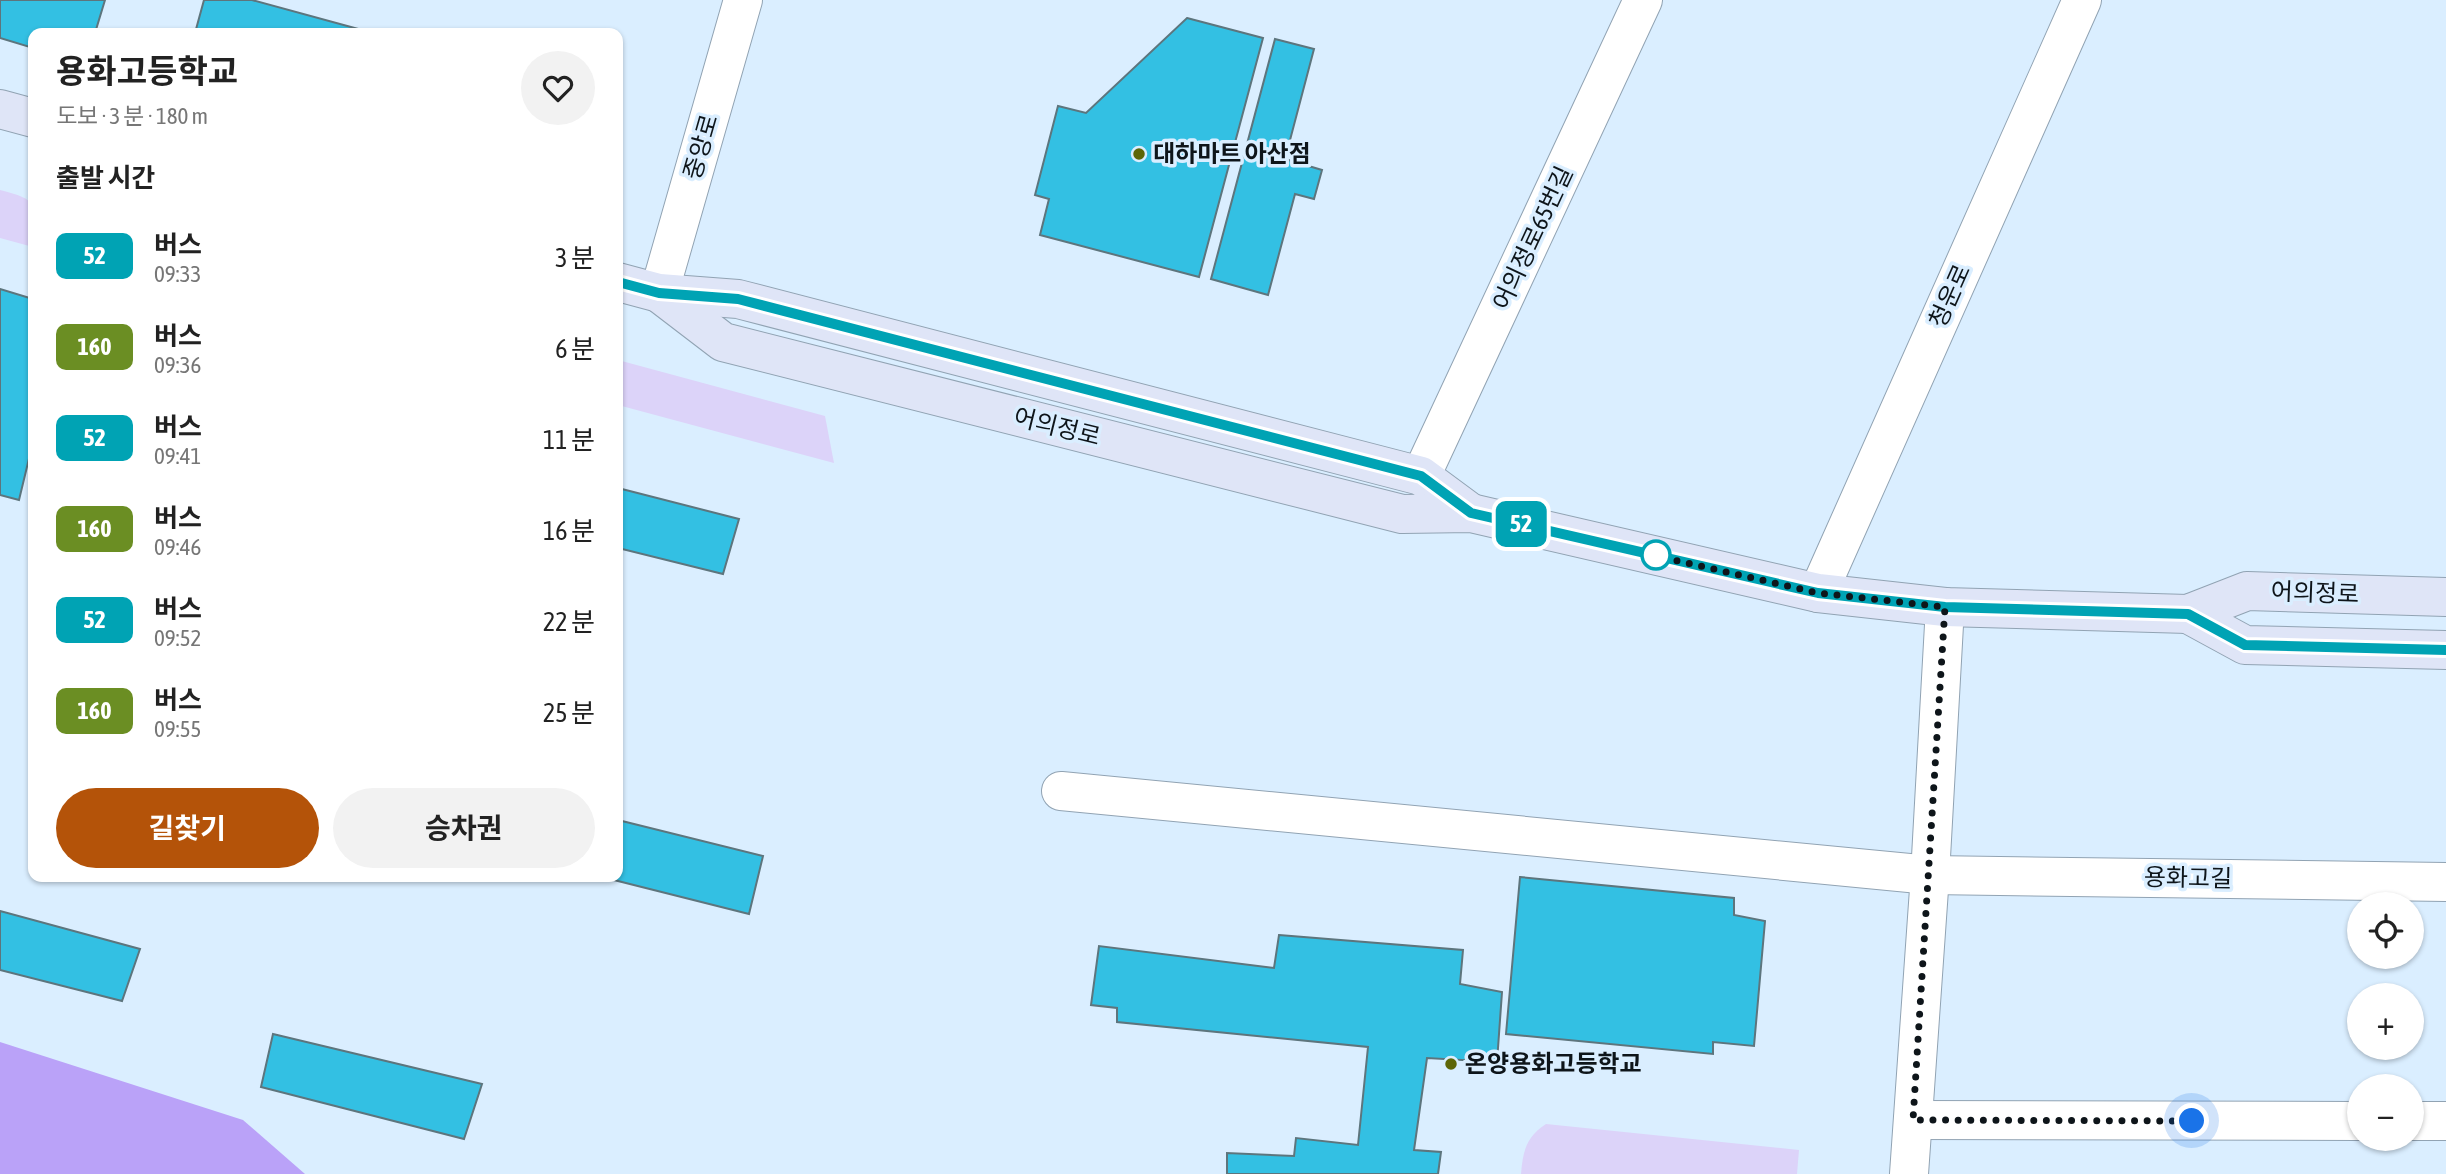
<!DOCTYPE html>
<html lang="ko">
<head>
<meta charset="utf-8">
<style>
	body { margin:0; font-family:"Asap Condensed","Noto Sans KR",sans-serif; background:#f2f2f2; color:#222; height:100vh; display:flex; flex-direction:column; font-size:26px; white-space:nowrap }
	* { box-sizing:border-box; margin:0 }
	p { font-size:23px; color:#767676 }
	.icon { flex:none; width:38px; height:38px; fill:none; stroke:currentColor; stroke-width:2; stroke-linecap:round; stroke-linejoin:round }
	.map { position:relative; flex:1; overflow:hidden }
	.details { position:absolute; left:28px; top:28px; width:595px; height:854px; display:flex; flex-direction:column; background:#fff; border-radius:14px; box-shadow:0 2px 5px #0004 }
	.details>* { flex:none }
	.badge { padding:0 14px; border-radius:10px; font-size:24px; line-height:46px }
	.fabs { position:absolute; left:2347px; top:892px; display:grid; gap:14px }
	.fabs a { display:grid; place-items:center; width:77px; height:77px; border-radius:50%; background:#fff; box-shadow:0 2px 5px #0004; font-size:35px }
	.you { position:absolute; width:35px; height:35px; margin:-18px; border:5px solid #fff; border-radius:50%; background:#1a73e8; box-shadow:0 0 0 10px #1a73e833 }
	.map>.badge { position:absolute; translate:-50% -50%; box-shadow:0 0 0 4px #fff }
	h2 { padding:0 28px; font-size:26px; line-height:63px }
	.round { display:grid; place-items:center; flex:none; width:74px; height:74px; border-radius:37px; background:#f2f2f2 }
	.summary { display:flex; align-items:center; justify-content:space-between; height:119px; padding:0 28px }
	h1 { font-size:33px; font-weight:700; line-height:52px }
	.cta { display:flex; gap:14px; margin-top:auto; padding:14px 28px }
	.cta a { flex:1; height:80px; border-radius:42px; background:#b45309; color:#fff; font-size:28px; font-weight:700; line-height:80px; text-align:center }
	.cta a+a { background:#f2f2f2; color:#222 }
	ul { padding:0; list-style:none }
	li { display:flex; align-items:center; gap:21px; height:91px; padding:0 28px }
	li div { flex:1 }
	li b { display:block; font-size:26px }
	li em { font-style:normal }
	li .badge { min-width:77px; font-weight:700; text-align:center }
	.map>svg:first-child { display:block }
</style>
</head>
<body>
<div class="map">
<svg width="2446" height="1174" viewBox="0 0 2446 1174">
	<rect width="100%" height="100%" fill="#daeeff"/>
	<g fill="#dcd3f9">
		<path d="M0,190c44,11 33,15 33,57l-33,-9z"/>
		<polygon points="618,360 825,416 834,463 618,405"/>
		<path d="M1546,1124l253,26 -2,24h-276c2,-23 5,-37 25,-50z"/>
	</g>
	<polygon fill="#baa2f8" points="0,1042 243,1120 305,1174 0,1174"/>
	<g fill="#33c0e3" stroke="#5d757d" stroke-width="2">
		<polygon points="0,0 105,0 95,33 33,33 33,48 0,38"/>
		<polygon points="204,0 252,0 373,33 195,33"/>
		<polygon points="1187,18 1263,38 1199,277 1040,235 1049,199 1035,195 1058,106 1086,113"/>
		<polygon points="1275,39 1314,49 1285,159 1322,170 1314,199 1295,194 1268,295 1211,279"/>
		<polygon points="0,289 33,299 33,442 19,500 0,495"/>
		<polygon points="618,488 739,519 723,574 618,548"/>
		<polygon points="618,820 763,856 749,914 602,877 618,877"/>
		<polygon points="1520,877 1734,898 1734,915 1765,921 1754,1046 1713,1042 1713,1054 1506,1034"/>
		<polygon points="0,911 140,949 122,1001 0,970"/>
		<polygon points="1279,935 1463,950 1460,984 1502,992 1497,1062 1427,1058 1414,1150 1441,1152 1438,1174 1227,1174 1227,1153 1294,1156 1296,1138 1358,1145 1368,1047 1117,1022 1117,1008 1091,1005 1099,946 1274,968"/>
		<polygon points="273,1034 482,1084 464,1139 261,1087"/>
	</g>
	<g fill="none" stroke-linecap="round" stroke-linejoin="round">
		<g stroke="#91a3b3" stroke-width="40">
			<g id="street">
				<polyline points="659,293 743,0"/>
				<polyline points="1421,476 1643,0"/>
				<polyline points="1818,593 2082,0"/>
				<polyline points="1061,791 1930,875 2446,882"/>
				<polyline points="1913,1120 2359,1121"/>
				<polyline points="2412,1121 2446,1121"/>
				<polyline points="1909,1174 1930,875 1945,607"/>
			</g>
		</g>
		<g stroke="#91a3b3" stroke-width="40">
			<g id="secondary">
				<polyline points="0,109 33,118"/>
				<polyline points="618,282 659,293 738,299 1421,476 1471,513"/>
				<polyline points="659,293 723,342 1402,514 1471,513 1818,593 1945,607 2188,614 2247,591 2446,597"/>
				<polyline points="2188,614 2245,645 2446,650"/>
			</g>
		</g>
		<use href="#street" stroke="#fff" stroke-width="38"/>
		<use href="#secondary" stroke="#dfe5f7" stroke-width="38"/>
	</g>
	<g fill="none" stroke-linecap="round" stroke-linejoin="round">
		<g stroke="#fff" stroke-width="16">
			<polyline id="line" points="618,282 659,293 738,299 1421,476 1471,513 1818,593 1945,607 2188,614 2245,645 2446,650"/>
		</g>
		<use href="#line" stroke="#00a3b4" stroke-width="10"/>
		<polyline stroke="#0e151a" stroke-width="7" stroke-dasharray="0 12.6" points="1656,555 1648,554 1818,593 1945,607 1913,1120 2192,1121"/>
	</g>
	<g fill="#5d6608" stroke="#daeeff" stroke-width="2.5">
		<circle cx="1139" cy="154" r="7"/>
		<circle cx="1451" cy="1064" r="7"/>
	</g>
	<circle fill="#fff" stroke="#00a3b4" stroke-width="3.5" cx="1656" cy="555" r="14"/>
	<g text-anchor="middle" stroke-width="7" stroke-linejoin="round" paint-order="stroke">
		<g font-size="24" fill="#0e151a" stroke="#daeeff">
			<text transform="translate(701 147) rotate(-74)" y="8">중앙로</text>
			<text transform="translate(1533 238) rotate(-65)" y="8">어의정로65번길</text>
			<text transform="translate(1950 296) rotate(-66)" y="8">청운로</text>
			<text transform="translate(1057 427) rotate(14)" y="8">어의정로</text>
			<text transform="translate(2315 593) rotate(2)" y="8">어의정로</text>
			<text transform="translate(2188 878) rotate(1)" y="8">용화고길</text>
		</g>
		<g font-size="24" font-weight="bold" fill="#0e151a" stroke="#daeeff" text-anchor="start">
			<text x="1153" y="162">대하마트 아산점</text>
			<text x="1465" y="1072">온양용화고등학교</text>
		</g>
	</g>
</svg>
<div class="fabs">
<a><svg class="icon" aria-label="locate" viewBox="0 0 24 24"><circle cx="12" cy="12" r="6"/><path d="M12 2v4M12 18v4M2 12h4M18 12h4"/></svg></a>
<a>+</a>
<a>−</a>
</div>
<div class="you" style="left:2192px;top:1121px"></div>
<b class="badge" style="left:1521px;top:524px;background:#00a3b4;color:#fff">52</b>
<section class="details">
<div class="summary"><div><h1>용화고등학교</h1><p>도보 · 3 분 · 180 m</p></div><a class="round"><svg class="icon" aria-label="heart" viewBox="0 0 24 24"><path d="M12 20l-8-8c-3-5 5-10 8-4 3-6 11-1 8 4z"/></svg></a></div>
<h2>출발 시간</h2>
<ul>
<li><span class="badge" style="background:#00a3b4;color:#fff">52</span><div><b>버스</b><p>09:33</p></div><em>3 분</em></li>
<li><span class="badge" style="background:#6b8e23;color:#fff">160</span><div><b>버스</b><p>09:36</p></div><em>6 분</em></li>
<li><span class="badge" style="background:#00a3b4;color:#fff">52</span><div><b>버스</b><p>09:41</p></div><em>11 분</em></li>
<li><span class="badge" style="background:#6b8e23;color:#fff">160</span><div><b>버스</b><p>09:46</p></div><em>16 분</em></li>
<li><span class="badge" style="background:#00a3b4;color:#fff">52</span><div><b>버스</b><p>09:52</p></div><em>22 분</em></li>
<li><span class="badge" style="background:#6b8e23;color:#fff">160</span><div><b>버스</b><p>09:55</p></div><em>25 분</em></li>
</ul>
<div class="cta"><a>길찾기</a><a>승차권</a></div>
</section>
</div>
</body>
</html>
